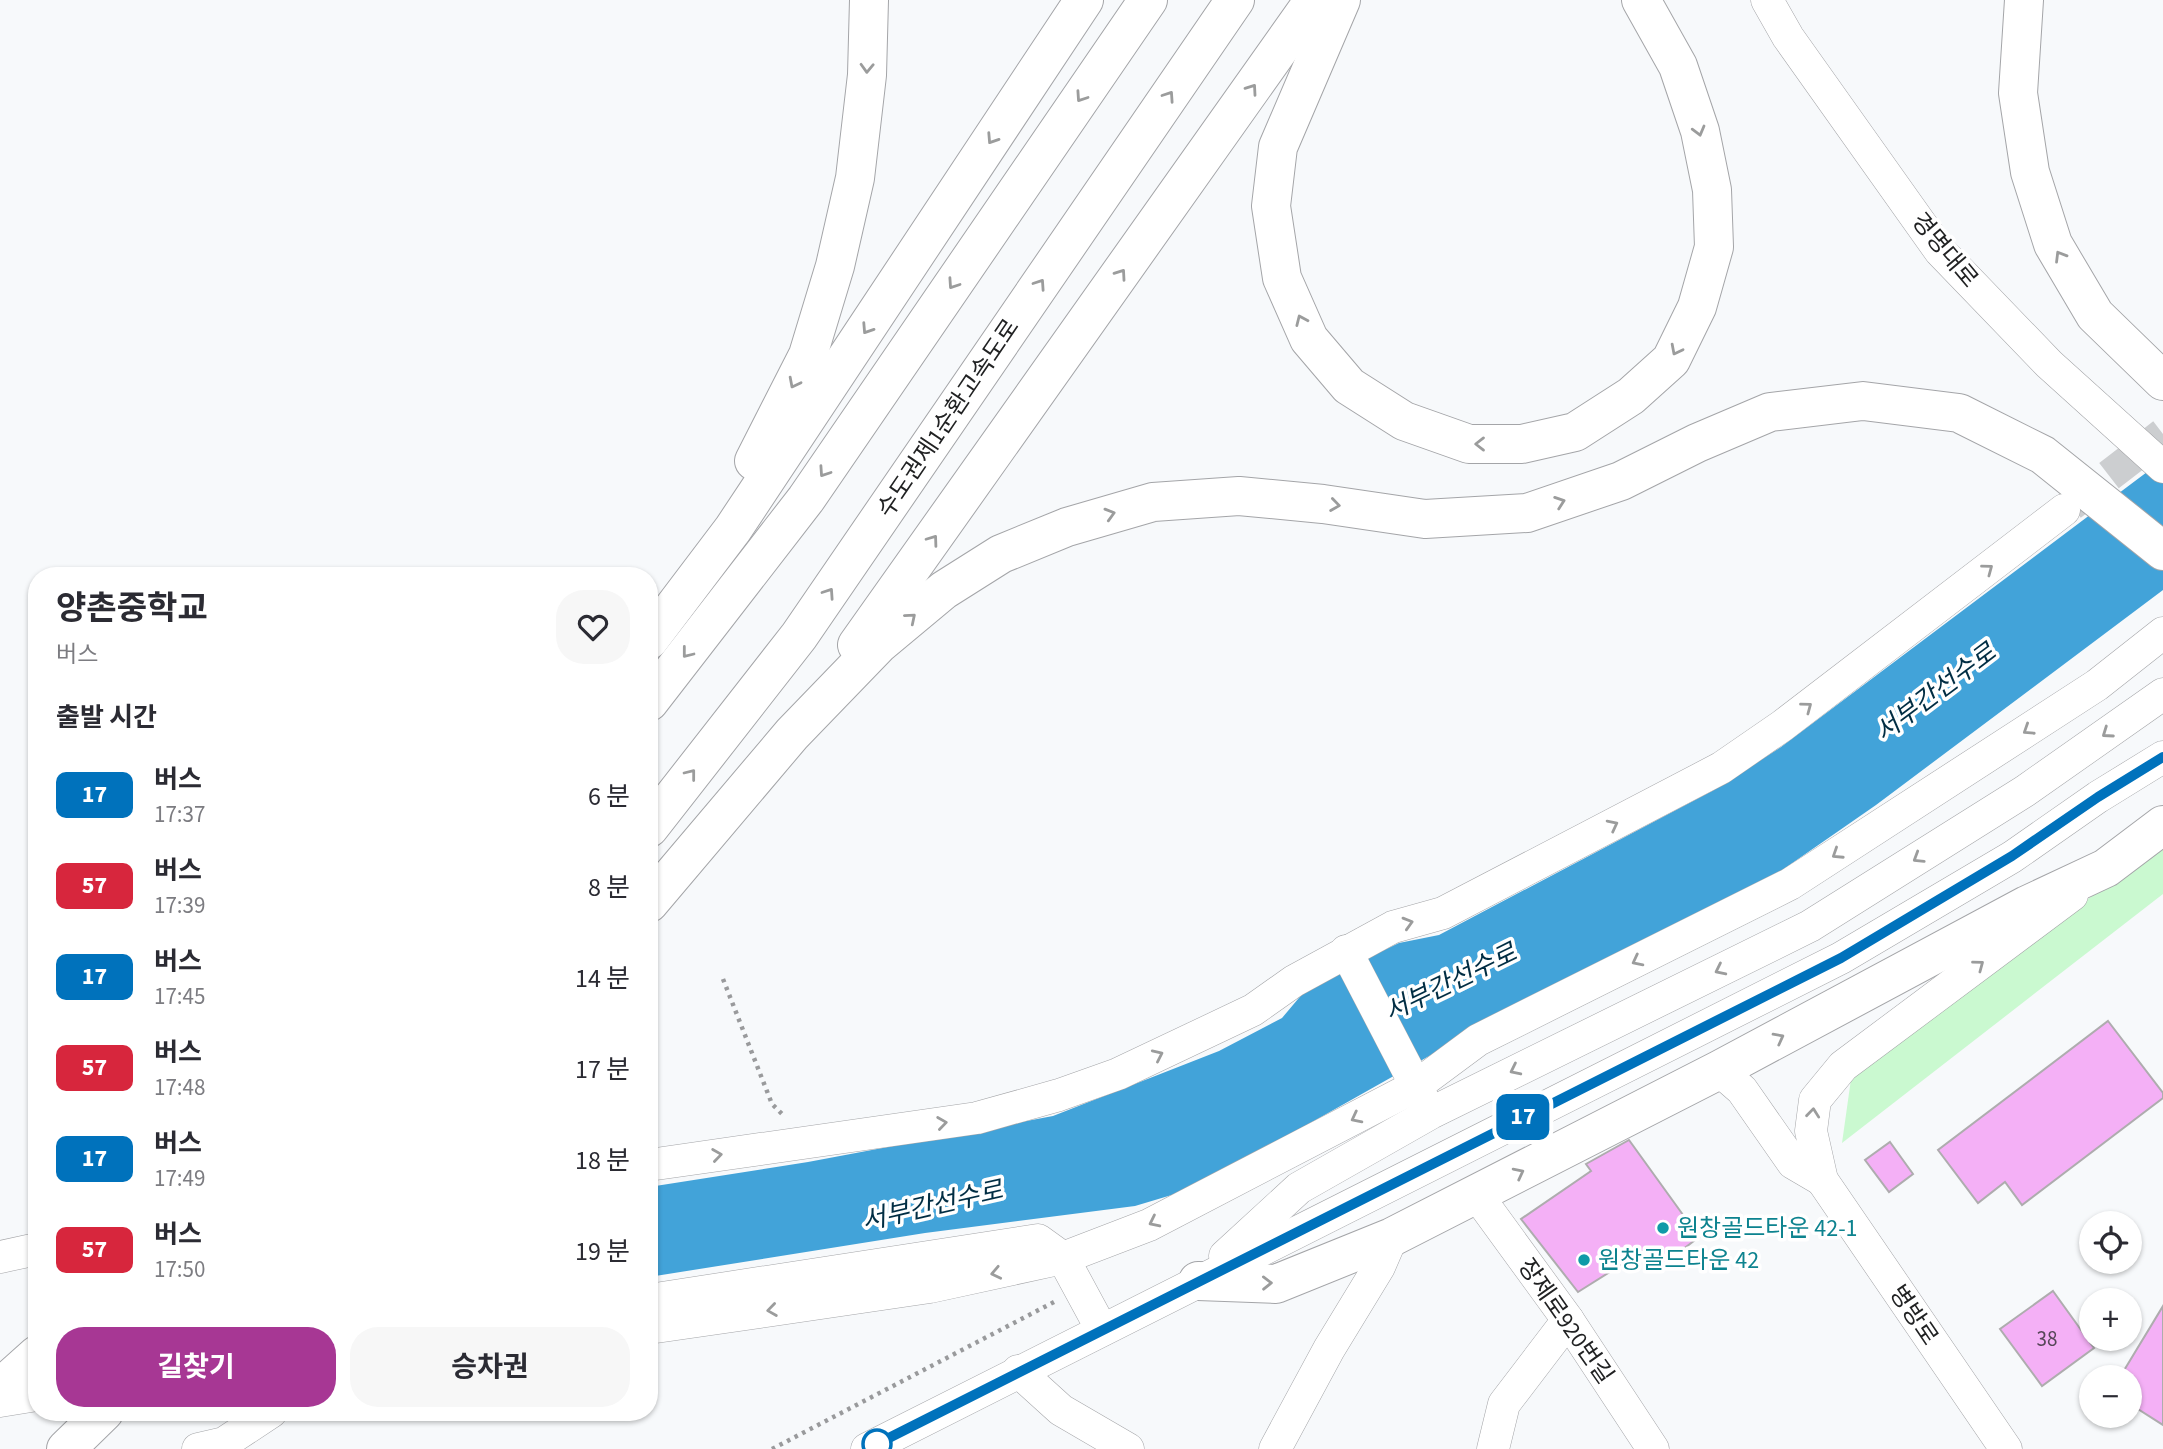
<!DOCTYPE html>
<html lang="ko">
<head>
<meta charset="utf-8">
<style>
	body { margin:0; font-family:"Source Sans 3","Noto Sans KR",sans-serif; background:#f7f7f7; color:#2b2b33; height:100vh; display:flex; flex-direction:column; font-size:26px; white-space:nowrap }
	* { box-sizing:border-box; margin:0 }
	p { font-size:23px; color:#7c7c81 }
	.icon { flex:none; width:38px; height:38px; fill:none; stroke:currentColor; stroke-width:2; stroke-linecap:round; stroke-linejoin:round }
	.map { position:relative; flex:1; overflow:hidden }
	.sheet { position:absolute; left:28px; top:567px; width:630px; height:854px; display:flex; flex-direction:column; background:#fff; border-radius:28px; box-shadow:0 2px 5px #0004 }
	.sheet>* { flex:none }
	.badge { padding:0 14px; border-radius:10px; font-size:24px; line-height:46px }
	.fabs { position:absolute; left:2079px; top:1211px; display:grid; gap:14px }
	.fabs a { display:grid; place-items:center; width:63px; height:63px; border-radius:50%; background:#fff; box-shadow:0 2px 5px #0004; font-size:35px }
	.map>.badge { position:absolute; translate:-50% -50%; box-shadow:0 0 0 4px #fff }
	h2 { padding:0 28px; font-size:26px; line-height:63px }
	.round { display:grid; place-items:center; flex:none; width:74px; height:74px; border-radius:28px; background:#f7f7f7 }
	.head { display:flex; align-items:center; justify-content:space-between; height:119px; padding:0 28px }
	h1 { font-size:33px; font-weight:700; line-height:52px }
	.cta { display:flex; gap:14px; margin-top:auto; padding:14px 28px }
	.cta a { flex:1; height:80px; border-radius:28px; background:#a73794; color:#fff; font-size:28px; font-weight:700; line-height:80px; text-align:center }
	.cta a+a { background:#f7f7f7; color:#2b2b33 }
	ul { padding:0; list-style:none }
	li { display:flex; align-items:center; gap:21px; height:91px; padding:0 28px }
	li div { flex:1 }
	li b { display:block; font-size:26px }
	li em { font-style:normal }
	li .badge { min-width:77px; font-weight:700; text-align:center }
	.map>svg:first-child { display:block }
</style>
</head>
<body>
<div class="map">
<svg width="2163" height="1449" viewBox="0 0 2163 1449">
	<rect width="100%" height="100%" fill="#f7f9fb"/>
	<polygon fill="#caf9d0" points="2163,842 2163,894 1842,1143 1851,1079"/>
	<polygon fill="#42a3d9" points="2163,460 2163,590 1876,805 1778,873 1493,1020 1195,1188 1135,1206 925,1233 649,1277 649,1187 808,1162 1053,1116 1219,1051 1282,1018 1309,986 1399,943 1439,935 1712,791 1781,747"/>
	<polygon fill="#f7f9fb" points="37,1278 37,1377 0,1383 0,1310"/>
	<g fill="#f4b0f6" stroke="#aeacae" stroke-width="2">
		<polygon points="2108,1021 2163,1093 2163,1098 2022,1205 2005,1182 1978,1203 1938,1150"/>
		<polygon points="1629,1140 1699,1237 1661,1266 1648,1248 1578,1292 1521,1219 1591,1171 1586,1164"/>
		<polygon points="1890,1142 1913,1174 1889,1192 1865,1160"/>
		<polygon points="2053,1291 2094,1348 2042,1386 2000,1329"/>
		<polygon points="2163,1306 2163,1425 2130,1404 2130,1377 2120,1377"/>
	</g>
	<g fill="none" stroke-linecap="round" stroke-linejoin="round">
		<polyline stroke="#ccced0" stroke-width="32" stroke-dasharray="32 16" stroke-linecap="butt" points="2071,505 2163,434"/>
		<g stroke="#a4a5a8" stroke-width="33">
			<g id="minor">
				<polyline points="1767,0 1788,37 1940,251 2049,364 2163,467"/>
				<polyline points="1346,951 1426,1105"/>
				<polyline points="1719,1070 1742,1090 1793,1163 1822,1180"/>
				<polyline points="649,1165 977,1118 1059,1095 1118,1074 1253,1010 1294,981 1393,927 1443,913 1721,768 1782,726 2064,510"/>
				<polyline points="1477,1195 1568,1320 1653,1449"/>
				<polyline points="1225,1256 1299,1188 1431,1113 1810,926 2025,791 2163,694"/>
				<polyline points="0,1257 37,1249"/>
				<polyline points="649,1300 1038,1240 1063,1258 1102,1330"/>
				<polyline points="649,1328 930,1287 1063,1258 1149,1225 1416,1086 1478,1040 1790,884 2097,685 2163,633"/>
				<polyline points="1018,1371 1061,1410 1128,1449"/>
				<polyline points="0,1401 37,1395"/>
				<polyline points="198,1449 224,1443 271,1412"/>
				<polyline points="867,1449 1841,958 2012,857 2098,797 2163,757"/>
				<polyline points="1275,1449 1329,1349 1379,1267 1392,1237"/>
				<polyline points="1493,1449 1504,1404 1568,1320"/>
				<polyline points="2006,1449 1822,1180 1811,1131 1815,1100 1843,1066 2072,895"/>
			</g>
		</g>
		<g stroke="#a4a5a8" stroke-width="40">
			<polyline id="major" points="1198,1281 1276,1284 1392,1237 1719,1070 2027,905 2106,868 2163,825"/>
		</g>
		<g stroke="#a4a5a8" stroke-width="40">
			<g id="highway">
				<polyline points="1341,0 1278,147 1271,206 1282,278 1309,339 1349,386 1404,421 1469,444 1522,444 1575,432 1631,396 1671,360 1697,307 1714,247 1712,190 1700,131 1678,66 1641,0"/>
				<polyline points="2024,0 2018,93 2030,172 2053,244 2095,315 2163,381"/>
				<polyline points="754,461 808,355 835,266 855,178 867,75 869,0"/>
				<polyline points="649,640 733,529 1084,0"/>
				<polyline points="857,645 1314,0"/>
				<polyline points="649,702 806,499 1148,0"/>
				<polyline points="649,828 799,636 1235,0"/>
				<polyline points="649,903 792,734 878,645 944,590 1001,554 1067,527 1153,502 1239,496 1323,504 1425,519 1527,513 1621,481 1697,443 1770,412 1863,401 1959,413 2043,455 2163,551"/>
				<polyline points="0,1388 37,1355"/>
				<polyline points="66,1449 104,1412"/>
			</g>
		</g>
		<g stroke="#999a9c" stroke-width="4.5" stroke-dasharray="3.5 5" stroke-linecap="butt">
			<polyline points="723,979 772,1104 784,1116"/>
			<polyline points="772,1449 1054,1302"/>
		</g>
		<use href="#minor" stroke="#fff" stroke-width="32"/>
		<use href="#major" stroke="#fff" stroke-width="38"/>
		<use href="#highway" stroke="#fff" stroke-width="38"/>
	</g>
	<defs><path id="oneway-chevron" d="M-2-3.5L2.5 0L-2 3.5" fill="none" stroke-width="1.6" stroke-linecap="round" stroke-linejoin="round" transform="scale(1.75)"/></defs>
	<g stroke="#9b9c9c">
		<use href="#oneway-chevron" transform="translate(867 68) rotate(92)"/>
		<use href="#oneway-chevron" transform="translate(1252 89) rotate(-55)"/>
		<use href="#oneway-chevron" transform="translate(1169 96) rotate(-56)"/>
		<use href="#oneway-chevron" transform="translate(1081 97) rotate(124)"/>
		<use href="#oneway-chevron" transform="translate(1699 131) rotate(75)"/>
		<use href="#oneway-chevron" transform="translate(992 139) rotate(123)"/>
		<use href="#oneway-chevron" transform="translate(2060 256) rotate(-121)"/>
		<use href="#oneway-chevron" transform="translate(1121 274) rotate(-55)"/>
		<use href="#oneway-chevron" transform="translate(953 284) rotate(124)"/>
		<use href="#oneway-chevron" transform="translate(1040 284) rotate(-56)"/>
		<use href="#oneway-chevron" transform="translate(1301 320) rotate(-114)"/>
		<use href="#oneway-chevron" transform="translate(867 329) rotate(123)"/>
		<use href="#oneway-chevron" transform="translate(1676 350) rotate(117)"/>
		<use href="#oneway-chevron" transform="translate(794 383) rotate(117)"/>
		<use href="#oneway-chevron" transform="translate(1480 444) rotate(180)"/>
		<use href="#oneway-chevron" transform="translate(824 472) rotate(124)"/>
		<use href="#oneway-chevron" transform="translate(1560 502) rotate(-19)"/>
		<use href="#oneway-chevron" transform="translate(1335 505) rotate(8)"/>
		<use href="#oneway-chevron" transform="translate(1110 514) rotate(-16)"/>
		<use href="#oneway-chevron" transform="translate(933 540) rotate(-54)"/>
		<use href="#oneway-chevron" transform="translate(1988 569) rotate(-37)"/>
		<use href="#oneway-chevron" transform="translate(829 593) rotate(-56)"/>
		<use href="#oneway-chevron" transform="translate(911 618) rotate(-40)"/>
		<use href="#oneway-chevron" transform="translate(687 653) rotate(128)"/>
		<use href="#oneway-chevron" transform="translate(1807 707) rotate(-37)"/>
		<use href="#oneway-chevron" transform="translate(2028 730) rotate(147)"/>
		<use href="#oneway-chevron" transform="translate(2107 733) rotate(145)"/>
		<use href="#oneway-chevron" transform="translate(691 774) rotate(-52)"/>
		<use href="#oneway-chevron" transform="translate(1613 825) rotate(-27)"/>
		<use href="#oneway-chevron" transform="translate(1837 854) rotate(147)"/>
		<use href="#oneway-chevron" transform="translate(1918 858) rotate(148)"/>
		<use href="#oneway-chevron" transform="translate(1408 923) rotate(-16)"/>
		<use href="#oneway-chevron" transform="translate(1637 961) rotate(153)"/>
		<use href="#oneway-chevron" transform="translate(1979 965) rotate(-37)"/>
		<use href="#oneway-chevron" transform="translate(1720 970) rotate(154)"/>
		<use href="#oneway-chevron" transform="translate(1779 1038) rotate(-28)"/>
		<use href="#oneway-chevron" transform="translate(1158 1055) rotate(-25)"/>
		<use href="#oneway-chevron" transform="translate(1515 1070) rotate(154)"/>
		<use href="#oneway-chevron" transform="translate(1813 1113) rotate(-84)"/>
		<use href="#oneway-chevron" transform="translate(1356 1118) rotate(153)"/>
		<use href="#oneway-chevron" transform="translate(942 1123) rotate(-8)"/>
		<use href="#oneway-chevron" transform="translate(717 1155) rotate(-8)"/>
		<use href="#oneway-chevron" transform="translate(1519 1173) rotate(-27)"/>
		<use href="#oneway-chevron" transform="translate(1154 1222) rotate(154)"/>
		<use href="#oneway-chevron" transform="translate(996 1273) rotate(168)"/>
		<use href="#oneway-chevron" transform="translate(1267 1283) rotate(-1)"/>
		<use href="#oneway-chevron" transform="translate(772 1310) rotate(172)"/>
	</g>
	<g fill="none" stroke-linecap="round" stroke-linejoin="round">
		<g stroke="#fff" stroke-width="16">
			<polyline id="line" points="867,1449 1841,958 2012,856 2098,797 2163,757"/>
		</g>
		<use href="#line" stroke="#0072bc" stroke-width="10"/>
	</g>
	<g fill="#0f9aa8" stroke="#fff" stroke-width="2.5">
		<circle cx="1663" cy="1228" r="7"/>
		<circle cx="1584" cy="1260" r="7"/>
	</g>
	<circle fill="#fff" stroke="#0072bc" stroke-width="3.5" cx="877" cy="1444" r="14"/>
	<g text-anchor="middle" stroke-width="7" stroke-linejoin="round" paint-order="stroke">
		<g font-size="21" fill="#564658">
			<text x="2047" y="1346">38</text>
		</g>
		<g font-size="24" fill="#212223" stroke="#fff">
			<text transform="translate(1945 250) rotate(50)" y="8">경명대로</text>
			<text transform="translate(948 418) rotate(-56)" y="8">수도권제1순환고속도로</text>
			<text transform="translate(1914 1315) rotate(56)" y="8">병방로</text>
			<text transform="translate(1566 1321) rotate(55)" y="8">장제로920번길</text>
		</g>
		<g font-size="24" fill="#0d838f" stroke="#fff" text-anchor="start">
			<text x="1677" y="1236">원창골드타운 42-1</text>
			<text x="1598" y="1268">원창골드타운 42</text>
		</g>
		<g font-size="26" font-style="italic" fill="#012d43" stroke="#fff">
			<text transform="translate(1935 692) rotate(-37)" y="9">서부간선수로</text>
			<text transform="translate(1450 982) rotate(-26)" y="9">서부간선수로</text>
			<text transform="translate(932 1205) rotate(-13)" y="9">서부간선수로</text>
		</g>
	</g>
</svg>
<div class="fabs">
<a><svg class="icon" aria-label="locate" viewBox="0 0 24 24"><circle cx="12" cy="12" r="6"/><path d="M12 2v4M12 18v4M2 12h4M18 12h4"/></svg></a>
<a>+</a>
<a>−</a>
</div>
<b class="badge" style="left:1523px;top:1117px;background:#0072bc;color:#fff">17</b>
<section class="sheet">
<div class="head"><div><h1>양촌중학교</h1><p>버스</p></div><a class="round"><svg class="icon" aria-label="heart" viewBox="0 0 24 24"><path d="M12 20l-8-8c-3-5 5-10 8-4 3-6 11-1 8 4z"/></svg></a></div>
<h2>출발 시간</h2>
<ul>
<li><span class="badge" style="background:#0072bc;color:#fff">17</span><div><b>버스</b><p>17:37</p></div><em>6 분</em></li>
<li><span class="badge" style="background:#d7263d;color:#fff">57</span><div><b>버스</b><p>17:39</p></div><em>8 분</em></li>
<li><span class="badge" style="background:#0072bc;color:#fff">17</span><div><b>버스</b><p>17:45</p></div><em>14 분</em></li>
<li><span class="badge" style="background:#d7263d;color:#fff">57</span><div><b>버스</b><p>17:48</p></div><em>17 분</em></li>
<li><span class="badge" style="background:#0072bc;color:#fff">17</span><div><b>버스</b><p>17:49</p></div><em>18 분</em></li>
<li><span class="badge" style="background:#d7263d;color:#fff">57</span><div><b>버스</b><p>17:50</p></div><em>19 분</em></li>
</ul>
<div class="cta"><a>길찾기</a><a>승차권</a></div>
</section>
</div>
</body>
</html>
